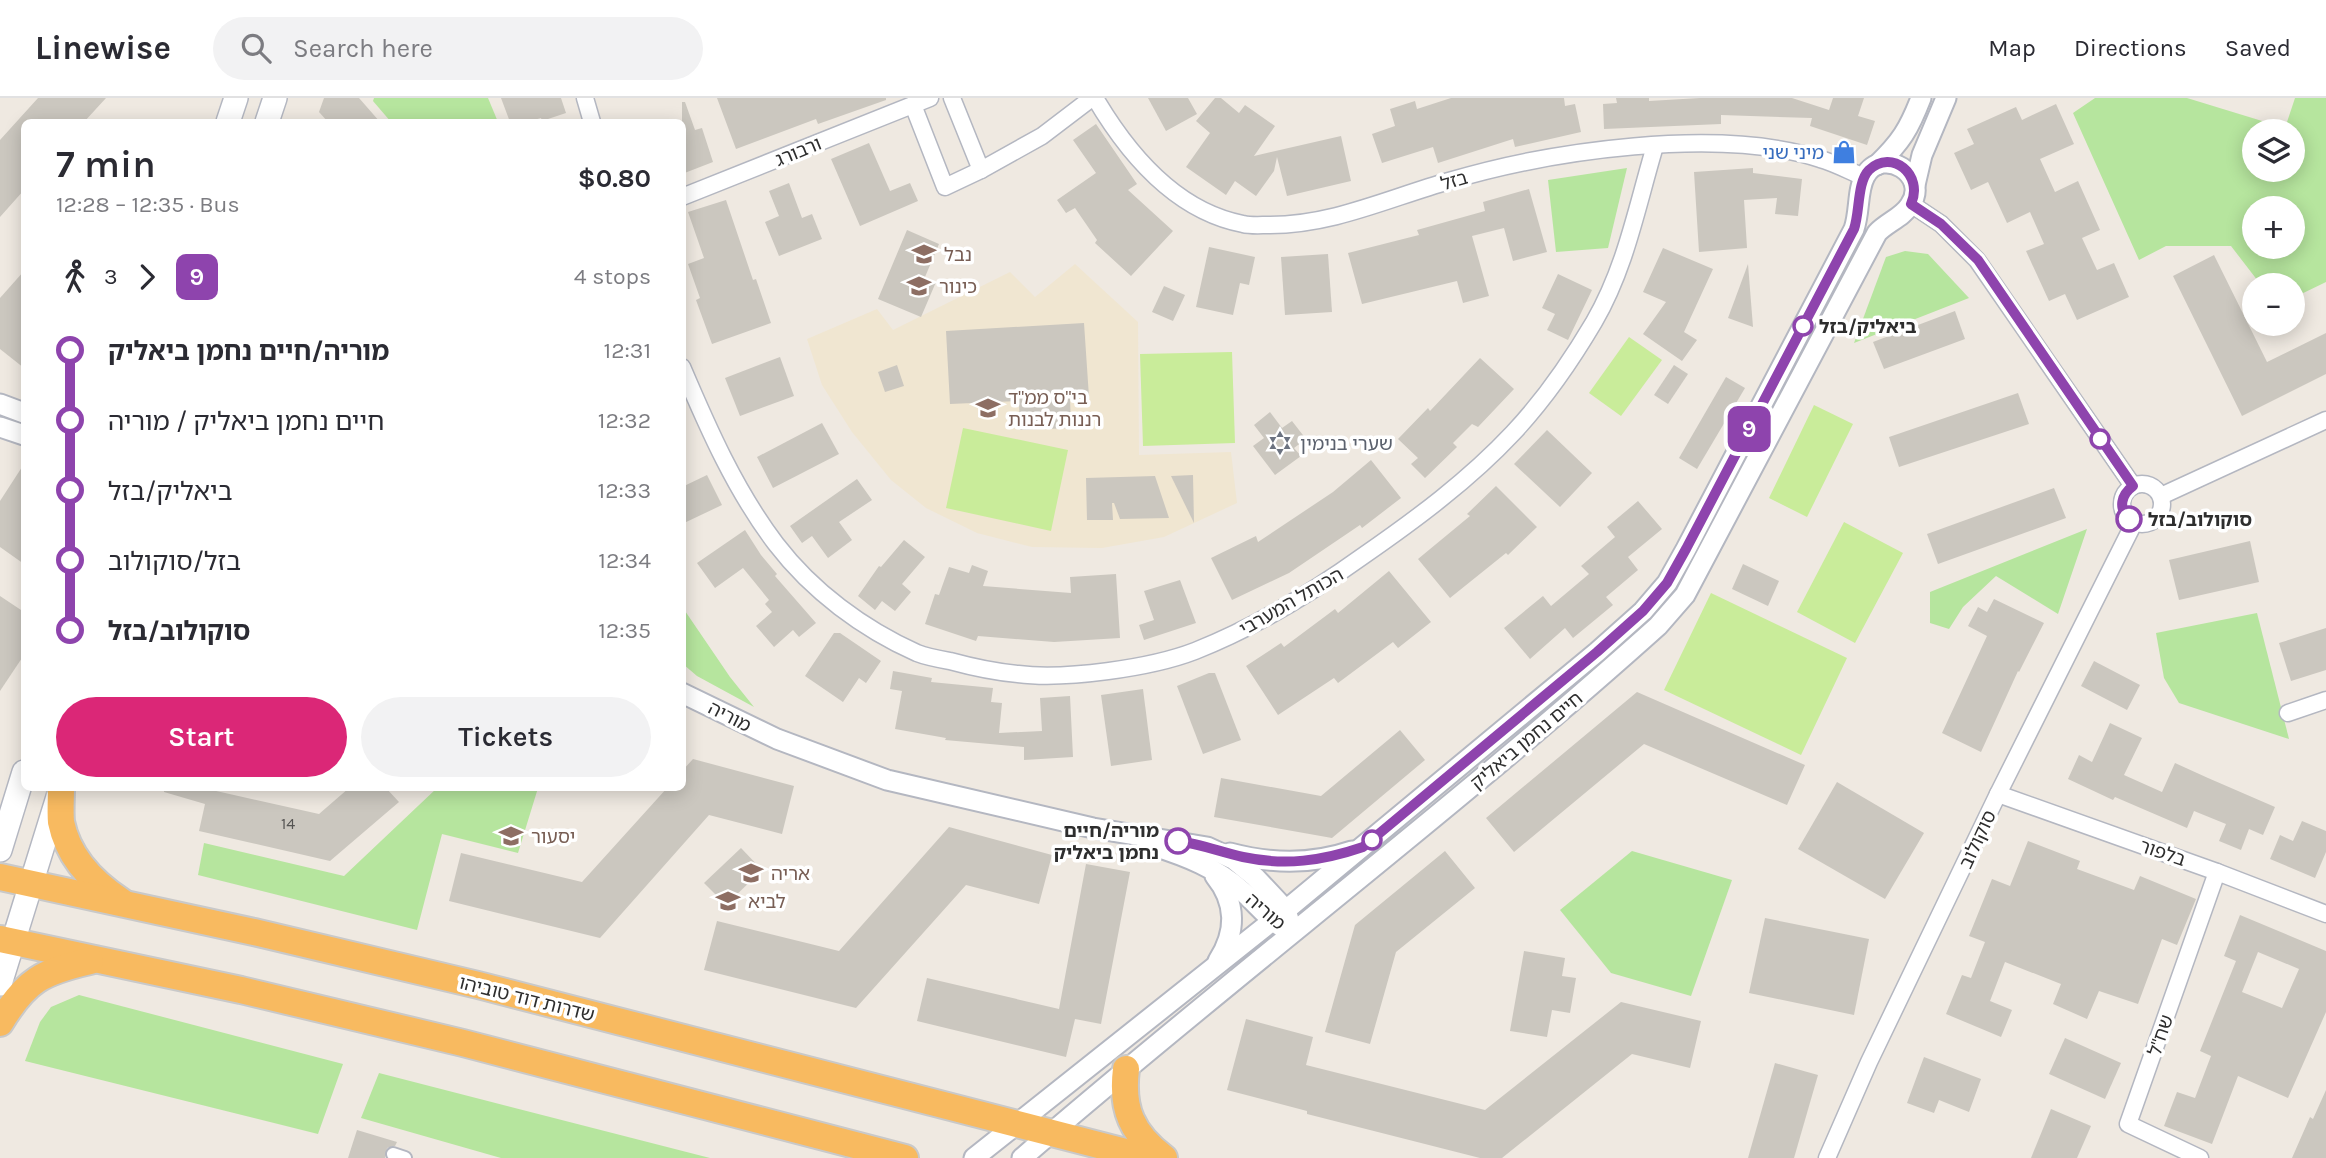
<!DOCTYPE html>
<html lang="en">
<head>
<meta charset="utf-8">
<style>
	body { margin:0; font-family:Karla,"Noto Sans Hebrew",sans-serif; background:#f2f2f3; color:#2b2b33; height:100vh; display:flex; flex-direction:column; font-size:26px; white-space:nowrap }
	* { box-sizing:border-box; margin:0 }
	p { font-size:23px; color:#7c7c81 }
	.icon { flex:none; width:38px; height:38px; fill:none; stroke:currentColor; stroke-width:2; stroke-linecap:round; stroke-linejoin:round }
	.map { position:relative; flex:1; overflow:hidden }
	.sheet { position:absolute; left:21px; top:21px; width:665px; height:672px; display:flex; flex-direction:column; background:#fff; border-radius:10px; box-shadow:0 4px 18px #0003 }
	.sheet>* { flex:none }
	.badge { padding:0 14px; border-radius:10px; font-size:24px; line-height:46px }
	.controls { position:absolute; left:2242px; top:21px; display:grid; gap:14px }
	.controls a { display:grid; place-items:center; width:63px; height:63px; border-radius:50%; background:#fff; box-shadow:0 4px 18px #0003; font-size:35px }
	.map>.badge { position:absolute; translate:-50% -50%; box-shadow:0 0 0 4px #fff }
	.legs { display:flex; align-items:center; gap:10px; height:77px; padding:0 35px; font-size:23px }
	.legs p { margin-inline-start:auto }
	.head { display:flex; align-items:center; justify-content:space-between; height:119px; padding:0 35px }
	h1 { font-size:38px; font-weight:600; line-height:52px }
	.button { display:flex; gap:14px; margin-top:auto; padding:14px 35px }
	.button a { flex:1; height:80px; border-radius:42px; background:#db2777; color:#fff; font-size:28px; font-weight:600; line-height:80px; text-align:center }
	.button a+a { background:#f2f2f3; color:#2b2b33 }
	ul { padding:0 35px; list-style:none }
	li { display:flex; align-items:center; gap:24px; height:70px; font-size:26px }
	li i { display:grid; place-items:center; width:10px; height:100%; margin:0 9px; background:currentColor }
	li i::after { content:''; width:18px; height:18px; margin:-9px; border:5px solid; border-radius:50%; background:#fff }
	li p { margin-inline-start:auto }
	li:first-child i { background:linear-gradient(#0000 50%,currentColor 0) }
	li:last-child i { background:linear-gradient(currentColor 50%,#0000 0) }
	header { display:flex; align-items:center; gap:42px; box-sizing:border-box; height:98px; padding:0 35px; background:#fff; border-bottom:2px solid #e1e1e2 }
	header strong { font-size:33px }
	nav { display:flex; gap:38px; margin-inline-start:auto; font-size:24px }
	.search { width:490px; height:63px; background:#f2f2f3; display:flex; align-items:center; gap:18px; box-sizing:border-box; padding:0 24px; border-radius:38px; color:#7c7c81; font-size:26px }
	.map>svg:first-child { display:block }
</style>
</head>
<body>
<header>
<strong>Linewise</strong>
<div class="search"><svg class="icon" aria-label="search" viewBox="0 0 24 24"><circle cx="10" cy="10" r="6"/><path d="M15 15l6 6"/></svg>Search here</div>
<nav><a>Map</a><a>Directions</a><a>Saved</a></nav>
</header>
<div class="map">
<svg width="2326" height="1060" viewBox="0 0 2326 1060">
	<rect width="100%" height="100%" fill="#efe9e1"/>
	<polygon fill="#f0e6d1" points="1075,166 1138,224 1139,357 1231,354 1237,405 1164,439 1102,450 1032,449 977,435 926,410 891,382 852,334 822,287 807,241 877,211 893,232 1010,174 1035,199"/>
	<g fill="#b6e59e" fill-rule="evenodd">
		<polygon points="374,0 488,0 498,24 391,24 373,3"/>
		<path d="M2095,0h92l98,30 10,-30h31v184l-33,16 -1,-13h-31l-30,-39h-65l-27,14 -66,-147zM2254,33h38v39h-38zM2254,110h38v39h-38z"/>
		<polygon points="1627,70 1608,150 1556,154 1548,82"/>
		<polygon points="1905,153 1928,156 1969,200 1854,245 1886,159"/>
		<polygon points="2087,431 2058,516 1996,478 1963,509 1949,531 1930,525 1930,494"/>
		<polygon points="683,510 730,579 754,609 697,578 683,566"/>
		<polygon points="2257,515 2289,641 2179,605 2164,580 2156,535"/>
		<polygon points="437,690 538,690 518,755 442,736 417,832 198,777 204,745 344,778"/>
		<polygon points="1632,753 1732,782 1691,898 1611,875 1560,812"/>
		<polygon points="79,897 343,966 318,1036 25,963 40,924 51,909"/>
		<polygon points="379,975 710,1060 501,1060 361,1020"/>
	</g>
	<g fill="#c9ec9a">
		<polygon points="1629,239 1662,262 1621,318 1589,295"/>
		<polygon points="1232,254 1235,345 1143,348 1140,256"/>
		<polygon points="1814,307 1853,326 1807,419 1769,400"/>
		<polygon points="963,330 1068,352 1051,433 946,410"/>
		<polygon points="1844,424 1903,455 1855,545 1797,514"/>
		<polygon points="1711,495 1847,560 1801,657 1664,592"/>
	</g>
	<g fill="#cbc7bf" fill-rule="evenodd">
		<polygon points="38,0 106,0 84,24 24,24 24,92 0,119 0,42"/>
		<polygon points="324,0 359,0 380,24 328,24 319,14"/>
		<polygon points="501,0 561,0 566,15 542,23 541,20 527,24 510,24"/>
		<polygon points="717,0 886,0 886,2 818,26 816,21 736,51"/>
		<polygon points="1148,0 1188,0 1197,16 1166,33"/>
		<polygon points="1215,0 1221,0 1239,15 1245,7 1275,28 1254,58 1341,38 1351,83 1287,98 1277,59 1274,73 1256,98 1235,83 1226,97 1186,69 1210,35 1196,23"/>
		<polygon points="1451,0 1564,0 1565,8 1575,6 1581,34 1515,49 1513,41 1438,65 1433,49 1382,65 1372,36 1395,28 1390,11 1415,3 1417,11"/>
		<polygon points="1616,0 1649,0 1649,3 1700,0 1792,0 1829,12 1833,0 1864,0 1858,18 1875,23 1867,47 1810,28 1812,20 1721,17 1721,26 1604,31 1603,6 1617,5"/>
		<polygon points="682,4 685,4 695,32 702,30 713,64 682,76"/>
		<polygon points="2056,6 2074,46 2040,61 2055,94 2078,83 2100,132 2082,140 2097,172 2114,165 2129,199 2077,222 2065,196 2049,203 2026,153 2044,146 2030,114 2007,125 1988,84 1971,92 1954,55 1974,46 1967,31 2016,9 2022,22"/>
		<polygon points="1096,26 1137,86 1128,92 1173,133 1131,178 1095,145 1097,142 1075,110 1066,115 1057,102 1096,75 1073,42"/>
		<polygon points="869,45 890,93 910,85 918,103 860,128 831,61"/>
		<polygon points="1753,70 1753,75 1802,81 1798,118 1775,116 1777,100 1744,102 1747,150 1699,154 1694,74"/>
		<polygon points="789,85 802,120 812,116 822,141 779,158 765,124 779,118 769,93"/>
		<polygon points="1529,91 1547,154 1513,163 1504,130 1472,138 1489,198 1463,205 1457,183 1362,206 1348,155 1419,137 1417,132 1485,113 1483,104"/>
		<polygon points="726,102 753,182 756,181 771,225 712,246 696,202 700,200 688,166 704,160 688,114"/>
		<polygon points="907,132 939,146 925,179 936,184 921,219 878,201"/>
		<polygon points="1209,149 1255,159 1249,187 1240,185 1233,217 1196,209"/>
		<polygon points="1663,150 1713,171 1684,234 1697,242 1682,263 1643,236 1666,204 1643,194"/>
		<polygon points="1328,156 1332,214 1285,217 1281,159"/>
		<polygon points="2214,157 2267,264 2326,235 2326,276 2242,318 2173,178"/>
		<polygon points="1748,166 1753,229 1728,220"/>
		<polygon points="24,173 24,270 0,251 0,200"/>
		<polygon points="1558,176 1592,192 1568,242 1547,232 1555,216 1542,210"/>
		<polygon points="1164,188 1185,197 1173,223 1152,214"/>
		<polygon points="1955,213 1965,241 1884,271 1873,244"/>
		<polygon points="1084,225 1089,299 1070,300 1071,330 1020,332 1019,303 950,306 946,233"/>
		<polygon points="780,259 794,298 740,318 725,280"/>
		<polygon points="1480,260 1514,291 1478,329 1472,326 1453,345 1457,349 1425,380 1411,366 1418,360 1398,341 1428,310 1430,313"/>
		<polygon points="897,267 904,288 885,294 878,274"/>
		<polygon points="1674,267 1688,276 1668,306 1654,297"/>
		<polygon points="1726,279 1745,290 1697,371 1679,360"/>
		<polygon points="2018,295 2029,326 1899,369 1889,339"/>
		<polygon points="1270,314 1282,330 1292,323 1306,341 1294,350 1301,358 1275,377 1253,348 1264,340 1254,327"/>
		<polygon points="822,325 839,356 773,390 757,359"/>
		<polygon points="1547,332 1592,375 1560,409 1514,366"/>
		<polygon points="1371,362 1401,400 1362,430 1360,427 1289,475 1232,502 1211,460 1256,438 1258,444 1333,394"/>
		<polygon points="24,366 24,466 0,449 0,403"/>
		<polygon points="707,377 722,407 682,426 682,389"/>
		<polygon points="1193,377 1194,425 1171,378"/>
		<polygon points="1155,378 1169,420 1120,421 1114,405 1112,405 1113,422 1087,422 1086,380"/>
		<polygon points="857,381 872,402 839,424 852,442 828,460 812,438 802,445 790,428"/>
		<polygon points="1496,388 1537,429 1508,457 1506,455 1450,500 1418,461 1470,418 1467,416"/>
		<polygon points="2054,390 2066,420 1938,466 1927,436"/>
		<polygon points="1638,403 1662,431 1628,459 1638,472 1606,499 1613,507 1573,540 1565,530 1530,561 1504,530 1543,498 1551,508 1589,476 1581,468 1615,439 1607,429"/>
		<polygon points="745,432 761,457 777,476 775,478 816,525 799,539 793,532 774,549 756,528 772,514 765,506 769,502 743,470 715,490 697,465"/>
		<polygon points="904,442 925,459 902,486 911,494 895,513 882,503 875,512 858,498 879,468 881,469"/>
		<polygon points="2250,443 2259,484 2179,502 2169,462"/>
		<polygon points="1743,466 1779,483 1768,508 1732,491"/>
		<polygon points="972,467 988,473 983,488 1071,495 1070,479 1116,476 1120,540 1054,544 978,538 976,543 925,526 935,496 939,497 949,469 969,475"/>
		<polygon points="1389,473 1431,524 1398,550 1393,544 1338,585 1334,580 1278,617 1246,568 1281,545 1284,549 1335,511 1338,515"/>
		<polygon points="1180,482 1196,525 1144,542 1139,527 1154,522 1144,493"/>
		<polygon points="0,498 24,514 24,557 0,593"/>
		<polygon points="1994,501 2044,525 2019,574 2018,573 1981,654 1942,635 1987,538 1968,528 1978,509 1987,514"/>
		<polygon points="2326,530 2326,572 2291,583 2279,545"/>
		<polygon points="834,535 840,535 881,563 866,585 859,580 843,604 805,578"/>
		<polygon points="2094,563 2140,587 2127,612 2081,588"/>
		<polygon points="893,573 932,580 931,584 993,590 991,604 1002,605 999,635 1042,633 1040,600 1070,598 1073,659 1024,662 1024,649 945,642 946,640 895,631 902,593 890,591"/>
		<polygon points="1209,575 1215,575 1241,642 1203,656 1177,588"/>
		<polygon points="1143,591 1152,662 1111,668 1101,597"/>
		<polygon points="1637,594 1805,667 1787,707 1644,646 1514,754 1486,720"/>
		<polygon points="2110,625 2142,640 2124,677 2162,694 2175,665 2208,680 2275,709 2263,737 2249,731 2241,752 2219,743 2226,726 2194,713 2187,730 2115,699 2113,702 2068,681 2079,657 2092,664"/>
		<polygon points="1400,632 1425,662 1332,740 1214,719 1221,680 1321,698"/>
		<polygon points="693,661 794,688 782,736 709,717 600,840 449,803 461,755 582,784 667,690 682,690 682,673"/>
		<polygon points="1837,684 1924,735 1885,801 1798,751"/>
		<polygon points="164,690 203,690 319,716 349,690 386,690 399,704 330,763 199,733 205,706 164,694"/>
		<polygon points="2302,723 2326,733 2326,754 2315,780 2270,761 2280,737 2293,743"/>
		<polygon points="949,729 1052,757 1039,806 966,787 856,910 704,872 717,823 839,853"/>
		<polygon points="2028,743 2080,763 2077,771 2134,792 2140,778 2196,801 2177,847 2162,841 2138,906 2099,893 2087,921 2053,906 2061,886 2005,864 1990,903 2012,912 2001,939 1946,916 1962,877 1971,880 1985,844 1969,838 1992,781 2010,788"/>
		<polygon points="741,750 762,772 726,807 704,785"/>
		<polygon points="1445,753 1475,790 1396,854 1370,946 1325,934 1355,827"/>
		<polygon points="1086,766 1130,774 1101,926 1075,921 1066,959 917,923 927,880 1059,911"/>
		<path d="M2240,817l86,36v61l-38,86 -50,-22 -26,68 -48,-18 13,-34 18,6 16,-42 -11,-5 36,-90 -12,-5zM2258,854l41,17 -17,39 -40,-16z"/>
		<polygon points="1765,820 1869,841 1854,917 1749,895"/>
		<polygon points="1524,853 1565,860 1562,878 1576,880 1570,915 1552,912 1547,939 1510,933"/>
		<polygon points="1621,904 1701,923 1690,970 1632,956 1502,1060 1480,1060 1307,1016 1307,1013 1227,992 1246,921 1313,939 1306,967 1485,1012"/>
		<polygon points="2065,940 2121,965 2105,1001 2049,976"/>
		<polygon points="1924,959 1981,981 1969,1014 1939,1002 1934,1015 1907,1005"/>
		<polygon points="1775,965 1818,977 1794,1060 1748,1060"/>
		<polygon points="2326,992 2326,1060 2292,1060 2310,1019 2313,1021"/>
		<polygon points="2051,1011 2091,1028 2077,1060 2031,1060"/>
		<polygon points="357,1032 397,1044 395,1048 387,1050 385,1060 348,1060"/>
	</g>
	<g fill="none" stroke-linecap="round" stroke-linejoin="round">
		<g stroke="#b4b7c1" stroke-width="16">
			<polyline id="pedestrian" points="393,1056 405,1060"/>
		</g>
		<g stroke="#b4b7c1" stroke-width="19">
			<g id="minor">
				<polyline points="585,0 592,24"/>
				<polyline points="952,0 981,72"/>
				<path d="M1095,0c33,56 80,113 148,126 8,2 18,1 26,1 64,0 120,-27 180,-44 101,-30 269,-55 371,-22 15,4 29,12 44,18"/>
				<polyline points="913,7 945,89 981,72 1042,38 1092,0"/>
				<polyline points="682,99 930,0"/>
				<polyline points="1911,106 1941,126 1977,162 2133,388"/>
				<path d="M682,269c26,61 53,123 94,177 36,47 87,85 141,109 10,4 22,6 33,8 22,6 45,11 68,13 47,6 133,-6 177,-23 61,-24 115,-57 168,-95 52,-36 106,-76 150,-123 31,-33 58,-72 81,-111 32,-55 43,-116 61,-176"/>
				<circle cx="2142" cy="406" r="20"/>
				<polyline points="2161,398 2326,322"/>
				<polyline points="2288,615 2326,602"/>
				<polyline points="1998,696 2217,774 2326,816"/>
				<polyline points="1827,1060 1869,964 1998,696 2134,425"/>
				<polyline points="2200,1060 2128,1026 2217,774"/>
			</g>
		</g>
		<g stroke="#b4b7c1" stroke-width="23">
			<g id="tertiary">
				<path d="M1877,67c24,-23 32,-36 44,-67"/>
				<polyline points="1915,87 1922,57 1946,0"/>
				<polyline points="0,306 24,315"/>
				<polyline points="0,329 24,337"/>
				<polyline points="682,595 777,641 887,682 1093,730 1207,749 1233,761 1255,779 1286,812 1289,822"/>
				<path d="M1154,748c31,10 63,22 88,45 14,12 25,27 41,37"/>
				<path d="M1230,755c41,11 81,12 122,-2"/>
				<path d="M1215,778c22,27 21,57 3,85"/>
				<path d="M974,1060l312,-248 311,-258 46,-41 24,-28 19,-34 168,-320c6,-17 3,-39 11,-53 17,-31 66,-1 45,29 -7,12 -24,18 -33,28l-192,362 -27,31c-206,185 -427,351 -636,532"/>
			</g>
		</g>
		<g stroke="#b4b7c1" stroke-width="26">
			<g id="secondary">
				<polyline points="228,24 236,0"/>
				<polyline points="267,24 275,0"/>
				<polyline points="0,752 24,674"/>
				<polyline points="0,886 58,699"/>
			</g>
		</g>
		<g stroke="#c9c9c9" stroke-width="30">
			<g id="trunk">
				<path d="M61,690c0,10 -1,23 0,34 7,35 31,60 60,79"/>
				<polyline points="0,779 254,834 478,887 1149,1060"/>
				<polyline points="0,841 241,892 463,945 905,1060"/>
				<path d="M0,925c26,-43 42,-51 90,-62"/>
				<path d="M1126,971c-5,40 6,65 38,89"/>
			</g>
		</g>
		<use href="#pedestrian" stroke="#fff" stroke-width="12"/>
		<use href="#minor" stroke="#fff" stroke-width="16"/>
		<use href="#tertiary" stroke="#fff" stroke-width="19"/>
		<use href="#secondary" stroke="#fff" stroke-width="23"/>
		<use href="#trunk" stroke="#f8ba60" stroke-width="26"/>
	</g>
	<g fill="none" stroke-linecap="round" stroke-linejoin="round">
		<g stroke="#fff" stroke-width="16">
			<path id="line-1" d="M1178,743c22,3 43,11 65,16 42,9 79,4 120,-10l234,-195 46,-41 24,-28 19,-34 168,-320c6,-17 3,-47 15,-59 23,-22 55,5 42,34l30,20 37,36 155,226c-12,9 -15,22 -4,33"/>
		</g>
		<use href="#line-1" stroke="#8e44ad" stroke-width="10"/>
	</g>
	<defs>
		<g id="shop-bare" transform="scale(1.89)"><path d="M-5-2.5h2.3a2.7 3.5 0 0 1 5.4 0H5L5.5 6h-11ZM-1.5-2.5h3a1.5 2.3 0 0 0-3 0Z" fill="#3f7fe0" stroke="#fff" stroke-width="2.5" paint-order="stroke"/></g>
		<g id="school-bare" transform="scale(1.89)"><path d="M0-5L7-2L0 1L-7-2ZM-4 1L0 2.5L4 1V4Q0 6-4 4Z" fill="#8d6e63" stroke="#fff" stroke-width="2.5" paint-order="stroke"/></g>
		<g id="synagogue-bare" transform="scale(1.89)"><path d="M0-6.5L5.6 3.2H-5.6ZM0 6.5L5.6-3.2H-5.6Z" fill="#6b7280" stroke="#fff" stroke-width="2.5" paint-order="stroke"/></g>
	</defs>
	<g fill-rule="evenodd">
		<use href="#shop-bare" x="1844" y="54"/>
		<use href="#school-bare" x="924" y="156"/>
		<use href="#school-bare" x="919" y="188"/>
		<use href="#school-bare" x="988" y="310"/>
		<use href="#synagogue-bare" x="1280" y="345"/>
		<use href="#school-bare" x="511" y="738"/>
		<use href="#school-bare" x="751" y="775"/>
		<use href="#school-bare" x="728" y="803"/>
	</g>
	<g fill="#fff" stroke="#8e44ad" stroke-width="3.5">
		<circle cx="1803" cy="228" r="9"/>
		<circle cx="2100" cy="341" r="9"/>
		<circle cx="2129" cy="421" r="12"/>
		<circle cx="1372" cy="742" r="9"/>
		<circle cx="1178" cy="743" r="12"/>
	</g>
	<g text-anchor="middle" stroke-width="7" stroke-linejoin="round" paint-order="stroke">
		<g font-size="16" fill="#555452">
			<text x="288" y="731">14</text>
		</g>
		<g font-size="19" fill="#2e2e2e" stroke="#fff">
			<text transform="translate(798 53) rotate(-22)" y="7">ורבורג</text>
			<text transform="translate(1454 82) rotate(-16)" y="7">בזל</text>
			<text transform="translate(1291 503) rotate(-30)" y="7">הכותל המערבי</text>
			<text transform="translate(730 618) rotate(27)" y="7">מוריה</text>
			<text transform="translate(1526 642) rotate(-40)" y="7">חיים נחמן ביאליק</text>
			<text transform="translate(1977 741) rotate(-65)" y="7">סוקולוב</text>
			<text transform="translate(2163 754) rotate(19)" y="7">בלפור</text>
			<text transform="translate(1266 813) rotate(41)" y="7">מוריה</text>
			<text transform="translate(527 900) rotate(14)" y="7">שדרות דוד טוביהו</text>
			<text transform="translate(2160 937) rotate(-71)" y="7">שח"ל</text>
		</g>
		<g font-size="19" fill="#366cbe" stroke="#fff" text-anchor="end">
			<text x="1824" y="61">מיני שני</text>
		</g>
		<g font-size="19" fill="#785e54" stroke="#fff" text-anchor="start">
			<text x="944" y="163">נבל</text>
			<text x="939" y="195">כינור</text>
			<text x="1008" y="306">בי"ס ממ"ד<tspan x="1008" dy="22">רננות לבנות</tspan></text>
			<text x="531" y="745">יסעור</text>
			<text x="771" y="782">אריה</text>
			<text x="748" y="810">לביא</text>
		</g>
		<g font-size="19" font-weight="bold" fill="#2e2e2e" stroke="#fff" text-anchor="start">
			<text x="1819" y="235">ביאליק/בזל</text>
			<text x="2148" y="428">סוקולוב/בזל</text>
			<text x="1159" y="739" text-anchor="end">מוריה/חיים<tspan x="1159" dy="22">נחמן ביאליק</tspan></text>
		</g>
		<g font-size="19" fill="#5b616d" stroke="#fff" text-anchor="start">
			<text x="1300" y="352">שערי בנימין</text>
		</g>
	</g>
</svg>
<div class="controls">
<a><svg class="icon" aria-label="layers" viewBox="0 0 24 24"><path d="M12 4l9 5-9 5-9-5zM3 14l9 5 9-5"/></svg></a>
<a>+</a>
<a>−</a>
</div>
<b class="badge" style="left:1749px;top:331px;background:#8e44ad;color:#fff">9</b>
<section class="sheet">
<div class="head"><div><h1>7 min</h1><p>12:28 – 12:35 · Bus</p></div><b>$0.80</b></div>
<div class="legs"><svg class="icon" aria-label="walk" viewBox="0 0 24 24"><circle cx="13" cy="4" r="2"/><path d="M13 8l-2 6 4 7M11 14l-3 7M7 12l3-4h3l4 4"/></svg>3<svg class="icon" aria-label="forward" viewBox="0 0 24 24"><path d="M9 5l7 7-7 7"/></svg><b class="badge" style="background:#8e44ad;color:#fff">9</b><p>4 stops</p></div>
<ul>
<li><i style="color:#8e44ad"></i><b>מוריה/חיים נחמן ביאליק</b><p>12:31</p></li>
<li><i style="color:#8e44ad"></i><span>חיים נחמן ביאליק / מוריה</span><p>12:32</p></li>
<li><i style="color:#8e44ad"></i><span>ביאליק/בזל</span><p>12:33</p></li>
<li><i style="color:#8e44ad"></i><span>בזל/סוקולוב</span><p>12:34</p></li>
<li><i style="color:#8e44ad"></i><b>סוקולוב/בזל</b><p>12:35</p></li>
</ul>
<div class="button"><a>Start</a><a>Tickets</a></div>
</section>
</div>
</body>
</html>
